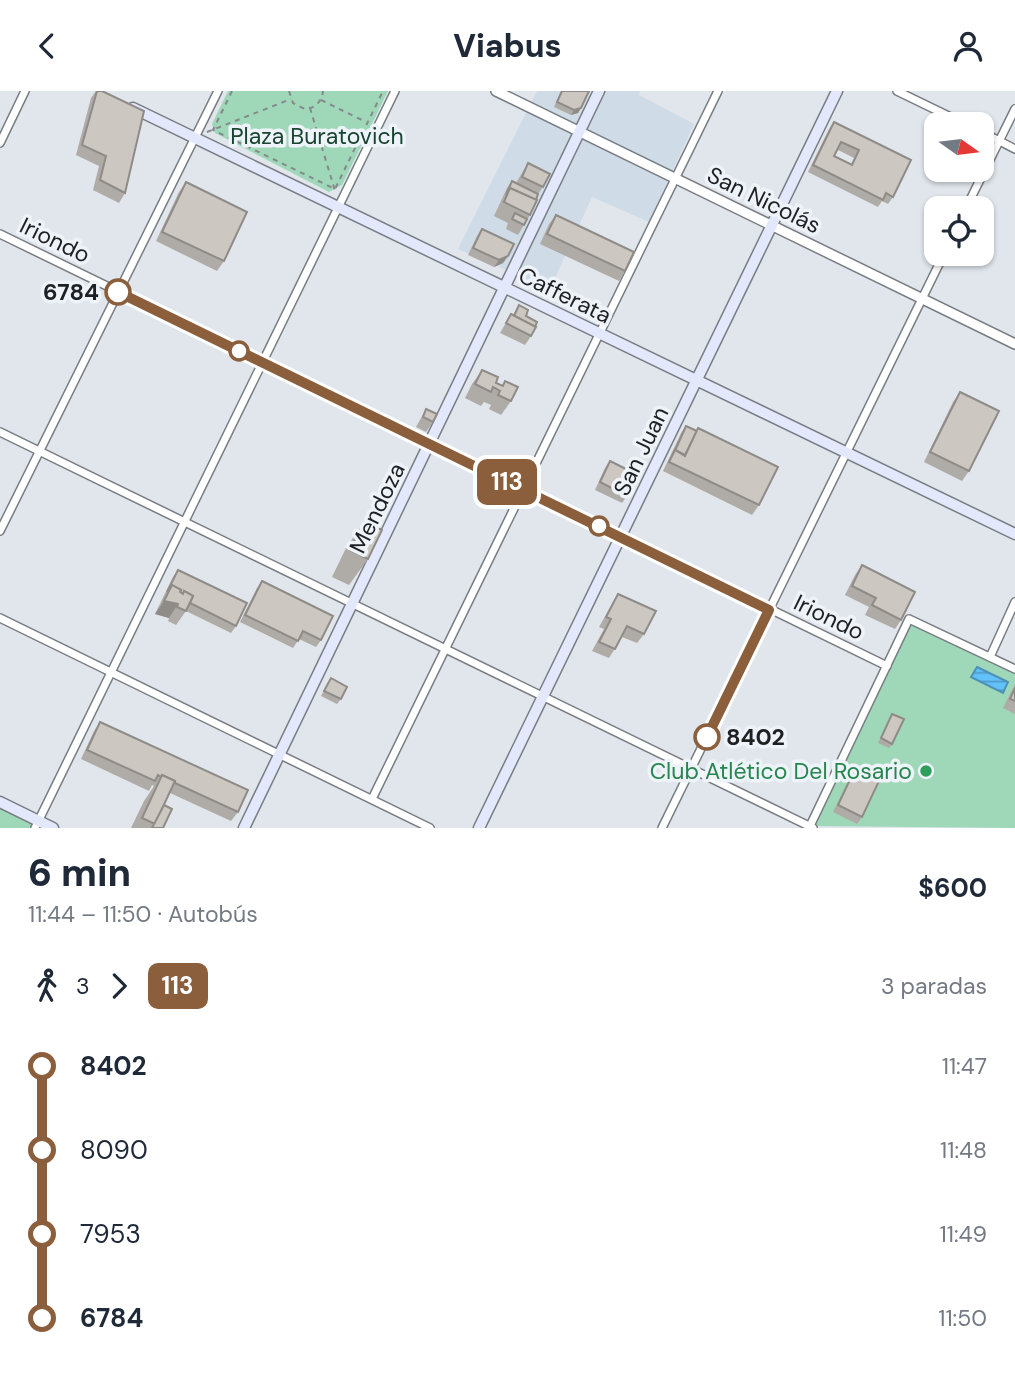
<!DOCTYPE html>
<html lang="es">
<head>
<meta charset="utf-8">
<style>
	body { margin:0; font-family:"DM Sans",sans-serif; background:#f2f2f3; color:#1f2937; height:100vh; display:flex; flex-direction:column; font-size:26px; white-space:nowrap }
	* { box-sizing:border-box; margin:0 }
	p { font-size:23px; color:#747a83 }
	.icon { flex:none; width:38px; height:38px; fill:none; stroke:currentColor; stroke-width:2; stroke-linecap:round; stroke-linejoin:round }
	.map { position:relative; height:737px; overflow:hidden }
	.panel { display:flex; flex-direction:column; background:#fff; flex:1 }
	.panel>* { flex:none }
	.badge { padding:0 14px; border-radius:10px; font-size:24px; line-height:46px }
	.needle { width:46px; rotate:104deg }
	.tools { position:absolute; left:924px; top:21px; display:grid; gap:14px }
	.tools a { display:grid; place-items:center; width:70px; height:70px; border-radius:14px; background:#fff; box-shadow:0 2px 5px #0004; font-size:35px }
	.map>.badge { position:absolute; translate:-50% -50%; box-shadow:0 0 0 4px #fff }
	.legs { display:flex; align-items:center; gap:10px; height:77px; padding:0 28px; font-size:23px }
	.legs p { margin-inline-start:auto }
	.headline { display:flex; align-items:center; justify-content:space-between; height:119px; padding:0 28px }
	h1 { font-size:38px; font-weight:800; line-height:52px }
	ul { padding:0 28px; list-style:none }
	li { display:flex; align-items:center; gap:24px; height:84px; font-size:26px }
	li i { display:grid; place-items:center; width:10px; height:100%; margin:0 9px; background:currentColor }
	li i::after { content:''; width:18px; height:18px; margin:-9px; border:5px solid; border-radius:50%; background:#fff }
	li p { margin-inline-start:auto }
	li:first-child i { background:linear-gradient(#0000 50%,currentColor 0) }
	li:last-child i { background:linear-gradient(currentColor 50%,#0000 0) }
	header { display:flex; justify-content:space-between; align-items:center; height:91px; padding:0 28px; background:#fff; font-size:32px; font-weight:800 }
	.map>svg:first-child { display:block }
</style>
</head>
<body>
<header><svg class="icon" aria-label="back" viewBox="0 0 24 24"><path d="M15 5l-7 7 7 7"/></svg>Viabus<svg class="icon" aria-label="person" viewBox="0 0 24 24"><circle cx="12" cy="8" r="4"/><path d="M4 21q1-7 8-7t8 7"/></svg></header>
<div class="map">
<svg width="1015" height="737" viewBox="0 0 1015 737">
	<defs>
		<pattern id="grass-tufts" width="24" height="20" patternUnits="userSpaceOnUse" patternTransform="scale(1.75)"><rect width="24" height="20" fill="#9fd8b8"/><path d="M3 7l-1-3M5 7V3M7 7l1-3M15 17l-1-3M17 17v-4M19 17l1-3" fill="none" stroke="#88b99e"/></pattern>
		<pattern id="water-rules" width="6" height="5" patternUnits="userSpaceOnUse" patternTransform="scale(1.75)"><rect width="6" height="5" fill="#62c1f9"/><path d="M0 2.5h6" fill="none" stroke="#509cc9"/></pattern>
	</defs>
	<rect width="100%" height="100%" fill="#e0e6ec"/>
	<polygon fill="#cfdbe6" points="537,0 640,0 639,4 694,33 649,131 592,106 550,198 458,158"/>
	<polygon fill="url(#grass-tufts)" points="0,711 53,737 0,737"/>
	<g fill="#9fd8b8">
		<polygon points="228,0 388,0 342,94 329,101 215,42 212,33"/>
		<polygon points="909,528 1015,578 1015,737 810,735"/>
	</g>
	<polygon fill="url(#water-rules)" stroke="#4e91b8" stroke-width="2" points="977,576 1008,591 1003,602 971,586"/>
	<g fill="none" stroke-linecap="round" stroke-linejoin="round">
		<g stroke="#787d82" stroke-width="10">
			<g id="minor">
				<polyline points="897,0 965,33"/>
				<polyline points="982,41 1015,58"/>
				<polyline points="0,52 25,0"/>
				<polyline points="966,117 1015,18"/>
				<polyline points="0,143 887,575"/>
				<polyline points="0,341 813,737"/>
				<polyline points="0,440 218,0"/>
				<polyline points="0,527 430,737"/>
				<polyline points="990,566 1015,511"/>
				<polyline points="372,708 718,0"/>
				<polyline points="810,735 909,528 1015,578"/>
				<polyline points="35,737 395,0"/>
				<polyline points="662,737 944,163"/>
			</g>
		</g>
		<g stroke="#787d82" stroke-width="12">
			<polyline id="tertiary" points="496,0 1015,253"/>
		</g>
		<g stroke="#787d82" stroke-width="13">
			<g id="secondary">
				<polyline points="133,17 1015,443"/>
				<polyline points="0,711 53,737"/>
				<polyline points="244,737 599,0"/>
				<polyline points="479,737 837,0"/>
			</g>
		</g>
		<g stroke="#85898d" stroke-width="2" stroke-dasharray="5 5" stroke-linecap="butt">
			<polyline points="232,0 213,39 335,98 383,0"/>
			<path d="M289,0l4,12 12,6c11,-1 17,-8 18,-18"/>
			<polyline points="321,9 366,31"/>
			<polyline points="310,17 336,103"/>
			<polyline points="207,41 291,8"/>
		</g>
		<use href="#minor" stroke="#fff" stroke-width="7"/>
		<use href="#tertiary" stroke="#fff" stroke-width="9"/>
		<use href="#secondary" stroke="#e4e8fd" stroke-width="10"/>
	</g>
	<g fill="#afaba6" fill-rule="evenodd">
		<polygon points="96,0 102,0 125,102 119,112 93,99 99,75 76,64 91,7"/>
		<polygon points="561,0 589,0 578,22 571,24 554,16"/>
		<path d="M834,31l77,38 -18,37 -5,7 -6,-3 -4,6 -70,-35 21,-43zM838,59l16,8 -3,6 -17,-8z"/>
		<polygon points="528,72 543,96 538,103 530,124 518,144 506,138 508,132 494,125 507,97 512,90 516,92"/>
		<polygon points="186,91 224,170 217,180 156,150 179,101"/>
		<polygon points="556,124 625,180 619,190 540,153 549,133"/>
		<polygon points="482,138 508,165 503,172 494,176 468,164 477,145"/>
		<polygon points="519,214 526,225 531,245 525,254 500,242 511,223 513,224"/>
		<polygon points="482,279 496,292 502,294 505,290 511,310 501,324 489,318 491,314 484,311 481,315 465,307 472,293"/>
		<polygon points="960,301 969,380 962,390 924,371 953,311"/>
		<polygon points="426,318 433,331 426,341 416,336"/>
		<polygon points="686,335 759,414 752,424 663,380 681,342"/>
		<polygon points="610,370 627,405 622,412 595,399 605,377"/>
		<polygon points="365,430 368,468 349,494 332,486 346,457"/>
		<polygon points="862,474 901,529 895,538 865,524 869,516 845,504 855,484"/>
		<polygon points="178,479 236,535 231,542 186,520 176,534 168,530 169,527 155,523 173,486"/>
		<polygon points="262,490 321,549 316,556 299,548 293,557 240,531 257,497"/>
		<polygon points="618,503 644,543 637,552 622,546 609,567 592,560 604,538 599,536 612,513"/>
		<polygon points="331,587 341,608 337,613 321,605"/>
		<polygon points="1015,593 1015,623 1003,617"/>
		<polygon points="892,623 892,653 889,657 878,652"/>
		<polygon points="100,631 238,721 231,730 170,702 164,714 163,737 131,737 144,710 154,695 152,694 149,700 81,668 94,640"/>
		<polygon points="855,678 862,726 857,733 833,721 850,686"/>
	</g>
	<g fill="#8f8b87">
		<polygon points="581,17 578,22 571,24 574,19"/>
		<polygon points="508,165 503,172 494,176 499,169"/>
		<polygon points="164,510 178,513 169,527 155,523"/>
	</g>
	<g fill="#ccc7c1" stroke="#8f8b87" stroke-width="2" fill-rule="evenodd">
		<polygon points="97,0 102,0 144,20 125,102 100,89 106,65 82,54"/>
		<polygon points="562,0 589,0 581,17 574,19 557,11"/>
		<path d="M834,31l77,38 -18,37 -7,-4 -3,7 -70,-35zM841,51l18,8 -7,15 -18,-9z"/>
		<polygon points="528,72 550,83 543,96 522,86"/>
		<polygon points="512,90 538,103 536,109 510,97 506,104"/>
		<polygon points="186,91 247,121 224,170 162,141"/>
		<polygon points="510,97 537,109 530,124 504,111"/>
		<polygon points="515,122 527,128 524,134 512,128"/>
		<polygon points="556,124 634,161 625,180 547,143"/>
		<polygon points="482,138 514,153 508,165 499,169 473,157"/>
		<polygon points="519,214 528,219 526,225 537,231 535,236 514,225"/>
		<polygon points="511,223 536,236 531,245 506,232"/>
		<polygon points="482,279 498,286 496,292 503,295 505,290 518,296 511,310 498,304 500,300 493,296 491,301 475,293"/>
		<polygon points="960,301 999,320 969,380 930,361"/>
		<polygon points="426,318 437,323 433,331 423,326"/>
		<polygon points="686,335 697,340 685,364 675,359 674,362"/>
		<polygon points="698,337 778,376 759,414 669,371 675,359 685,365"/>
		<polygon points="610,370 638,384 627,405 600,391"/>
		<polygon points="365,430 382,439 368,468 350,459"/>
		<polygon points="862,474 915,501 901,529 872,514 876,507 852,495"/>
		<polygon points="178,479 247,512 236,535 190,512 193,505 184,500 183,503 180,501 181,499 172,494 167,501"/>
		<polygon points="262,490 333,525 321,549 303,540 298,550 245,524"/>
		<polygon points="172,494 181,499 180,501 183,503 184,500 193,505 186,520 177,516 178,513 164,510"/>
		<polygon points="618,503 656,520 644,543 627,535 615,558 599,551 611,528 606,526"/>
		<polygon points="331,587 347,596 341,608 324,600"/>
		<polygon points="1015,597 1015,610 1010,608"/>
		<polygon points="892,623 904,628 892,653 881,647"/>
		<polygon points="100,631 248,699 238,721 175,692 175,690 162,684 161,686 158,684 155,690 87,659"/>
		<polygon points="855,678 879,690 862,726 838,714"/>
		<polygon points="162,684 175,690 155,733 142,727"/>
		<polygon points="164,714 172,718 163,737 152,737"/>
	</g>
	<g fill="none" stroke-linecap="round" stroke-linejoin="round">
		<g stroke="#fff" stroke-width="16">
			<polyline id="line-1" points="118,201 769,519 707,646"/>
		</g>
		<use href="#line-1" stroke="#8b5e3c" stroke-width="10"/>
	</g>
	<g fill="#fff" stroke="#8b5e3c" stroke-width="3.5">
		<circle cx="118" cy="201" r="12"/>
		<circle cx="239" cy="260" r="9"/>
		<circle cx="599" cy="435" r="9"/>
		<circle cx="707" cy="646" r="12"/>
	</g>
	<circle fill="#2e9e5b" stroke="#edf3f9" stroke-width="2.5" cx="926" cy="680" r="7"/>
	<g text-anchor="middle" stroke-width="7" stroke-linejoin="round" paint-order="stroke">
		<g font-size="23" fill="#19442f" stroke="#edf3f9">
			<text x="317" y="53">Plaza Buratovich</text>
		</g>
		<g font-size="23" fill="#1e2022" stroke="#edf3f9">
			<text transform="translate(764 109) rotate(26)" y="8">San Nicolás</text>
			<text transform="translate(55 149) rotate(26)" y="8">Iriondo</text>
			<text transform="translate(565 204) rotate(26)" y="8">Cafferata</text>
			<text transform="translate(641 360) rotate(-64)" y="8">San Juan</text>
			<text transform="translate(377 417) rotate(-64)" y="8">Mendoza</text>
			<text transform="translate(829 526) rotate(26)" y="8">Iriondo</text>
		</g>
		<g font-size="23" font-weight="bold" fill="#1e2022" stroke="#edf3f9" text-anchor="end">
			<text x="99" y="209">6784</text>
			<text x="726" y="654" text-anchor="start">8402</text>
		</g>
		<g font-size="23" fill="#27864d" stroke="#edf3f9" text-anchor="end">
			<text x="912" y="688">Club Atlético Del Rosario</text>
		</g>
	</g>
</svg>
<div class="tools">
<a><svg class="needle" viewBox="-14 -14 28 28"><path d="M0-13l5 13h-10z" fill="#e53935"/><path d="M0 13l5-13h-10z" fill="#747a83"/></svg></a>
<a><svg class="icon" aria-label="locate" viewBox="0 0 24 24"><circle cx="12" cy="12" r="6"/><path d="M12 2v4M12 18v4M2 12h4M18 12h4"/></svg></a>
</div>
<b class="badge" style="left:507px;top:391px;background:#8b5e3c;color:#fff">113</b>
</div>
<section class="panel">
<div class="headline"><div><h1>6 min</h1><p>11:44 – 11:50 · Autobús</p></div><b>$600</b></div>
<div class="legs"><svg class="icon" aria-label="walk" viewBox="0 0 24 24"><circle cx="13" cy="4" r="2"/><path d="M13 8l-2 6 4 7M11 14l-3 7M7 12l3-4h3l4 4"/></svg>3<svg class="icon" aria-label="forward" viewBox="0 0 24 24"><path d="M9 5l7 7-7 7"/></svg><b class="badge" style="background:#8b5e3c;color:#fff">113</b><p>3 paradas</p></div>
<ul>
<li><i style="color:#8b5e3c"></i><b>8402</b><p>11:47</p></li>
<li><i style="color:#8b5e3c"></i><span>8090</span><p>11:48</p></li>
<li><i style="color:#8b5e3c"></i><span>7953</span><p>11:49</p></li>
<li><i style="color:#8b5e3c"></i><b>6784</b><p>11:50</p></li>
</ul>
</section>
</body>
</html>
